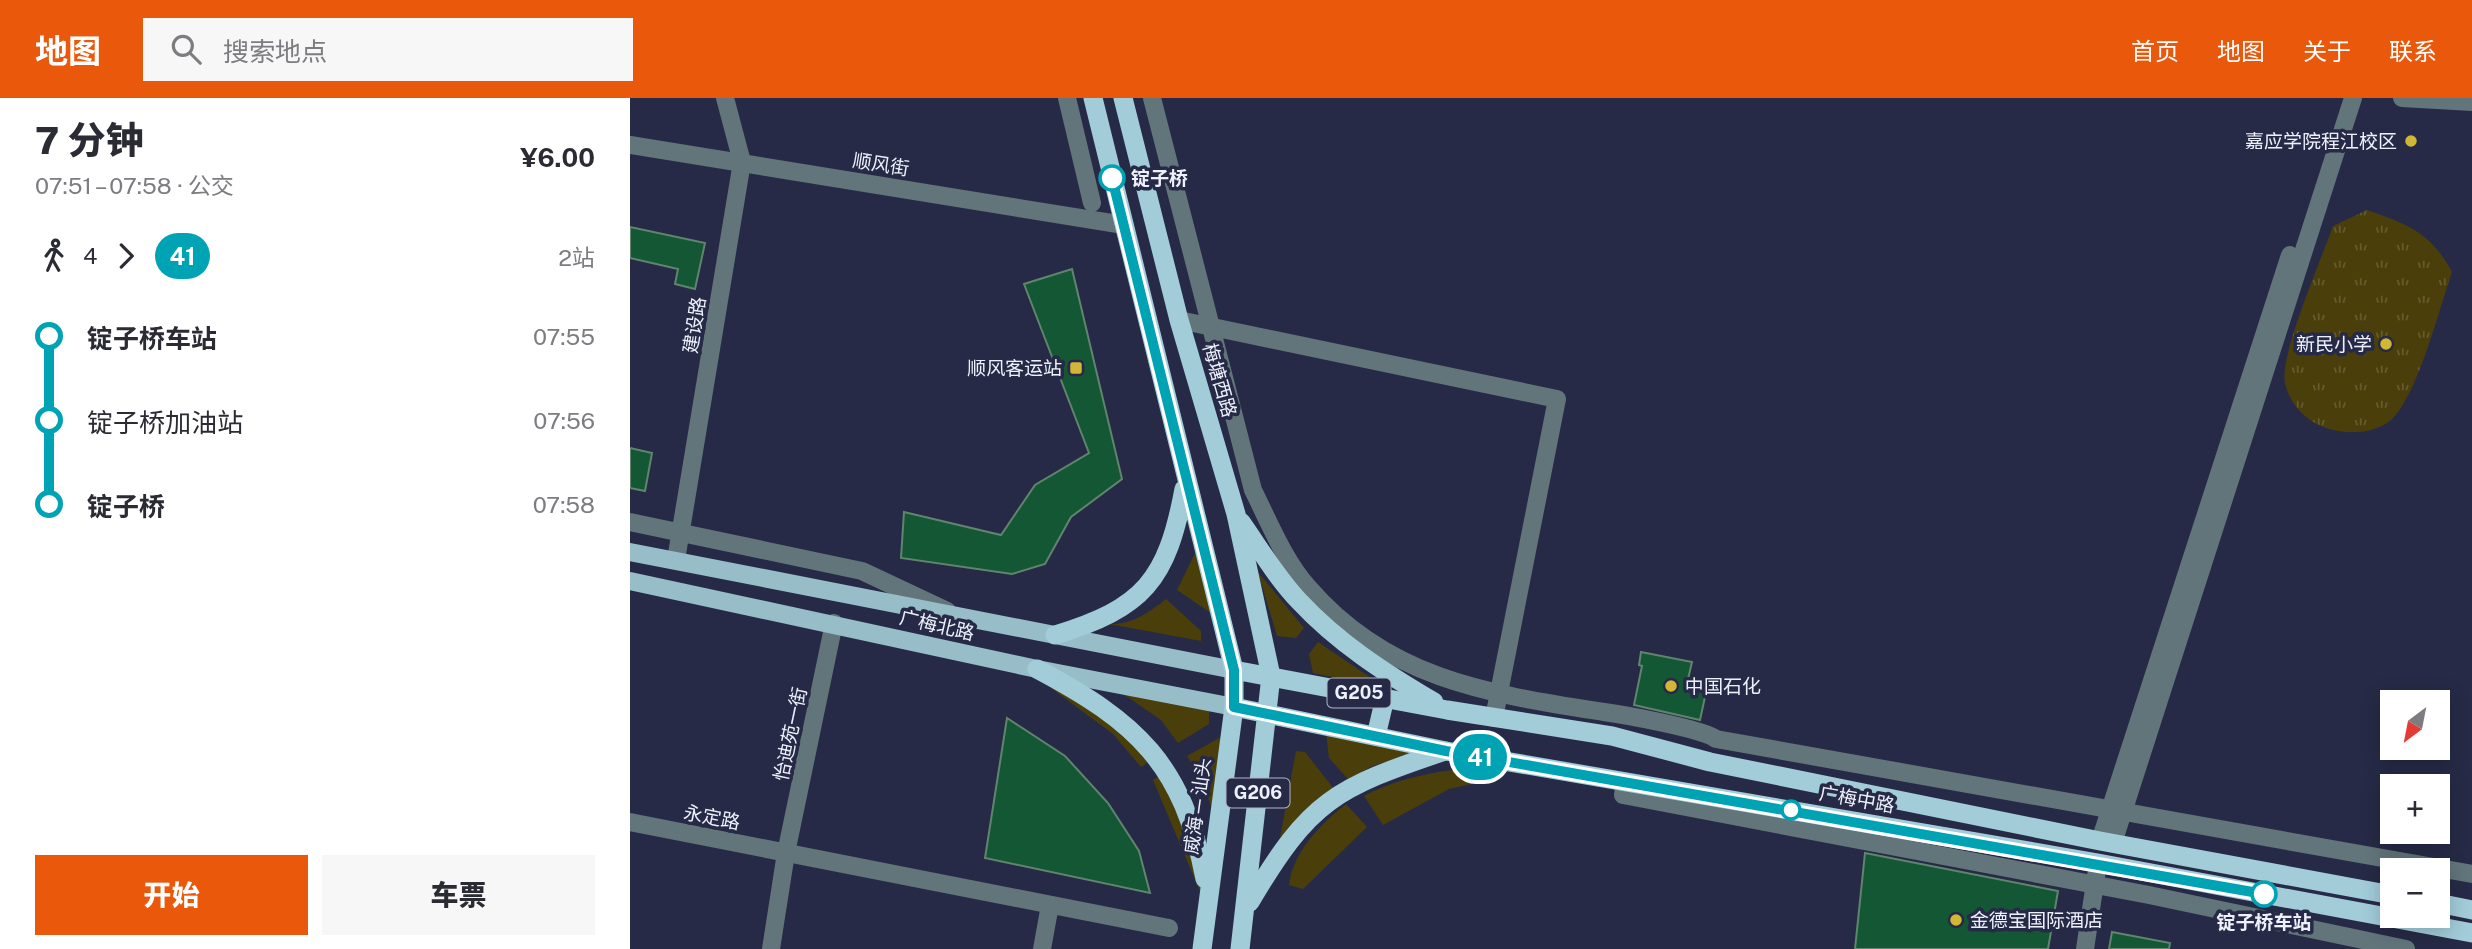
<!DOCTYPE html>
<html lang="zh">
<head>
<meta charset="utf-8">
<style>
	body { margin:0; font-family:"Public Sans","Noto Sans SC",sans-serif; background:#f7f7f7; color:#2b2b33; height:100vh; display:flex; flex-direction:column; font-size:26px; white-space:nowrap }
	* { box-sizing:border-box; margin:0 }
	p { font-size:23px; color:#7c7c81 }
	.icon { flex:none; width:38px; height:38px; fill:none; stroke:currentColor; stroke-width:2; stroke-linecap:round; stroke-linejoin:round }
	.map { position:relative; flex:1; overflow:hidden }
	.details { display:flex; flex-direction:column; background:#fff; width:630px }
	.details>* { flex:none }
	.badge { padding:0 14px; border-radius:23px; font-size:24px; line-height:46px }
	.needle { width:46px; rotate:212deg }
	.buttons { position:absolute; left:1750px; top:592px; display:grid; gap:14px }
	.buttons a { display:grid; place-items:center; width:70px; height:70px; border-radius:0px; background:#fff; box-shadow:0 4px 18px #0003; font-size:35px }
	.map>.badge { position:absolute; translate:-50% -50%; box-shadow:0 0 0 4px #fff }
	.legs { display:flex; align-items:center; gap:10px; height:77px; padding:0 35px; font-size:23px }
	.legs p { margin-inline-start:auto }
	.headline { display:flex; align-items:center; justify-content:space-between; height:119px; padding:0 35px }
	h1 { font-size:38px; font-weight:800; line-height:52px }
	.cta { display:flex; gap:14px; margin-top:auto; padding:14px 35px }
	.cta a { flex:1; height:80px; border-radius:0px; background:#ea580c; color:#fff; font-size:28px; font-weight:800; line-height:80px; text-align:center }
	.cta a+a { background:#f7f7f7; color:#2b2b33 }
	ul { padding:0 35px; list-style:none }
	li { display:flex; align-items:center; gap:24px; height:84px; font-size:26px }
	li i { display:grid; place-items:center; width:10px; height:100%; margin:0 9px; background:currentColor }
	li i::after { content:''; width:18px; height:18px; margin:-9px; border:5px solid; border-radius:50%; background:#fff }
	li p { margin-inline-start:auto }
	li:first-child i { background:linear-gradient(#0000 50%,currentColor 0) }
	li:last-child i { background:linear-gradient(currentColor 50%,#0000 0) }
	header { display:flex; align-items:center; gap:42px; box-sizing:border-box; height:98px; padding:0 35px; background:#ea580c; color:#fff }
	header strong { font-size:33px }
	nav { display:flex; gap:38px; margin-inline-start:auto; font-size:24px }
	.search { width:490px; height:63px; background:#f7f7f7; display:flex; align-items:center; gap:18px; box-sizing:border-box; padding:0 24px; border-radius:0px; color:#7c7c81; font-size:26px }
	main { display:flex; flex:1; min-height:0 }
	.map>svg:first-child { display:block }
</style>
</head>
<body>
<header>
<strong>地图</strong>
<div class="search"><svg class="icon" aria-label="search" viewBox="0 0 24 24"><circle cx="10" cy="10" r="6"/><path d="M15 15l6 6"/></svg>搜索地点</div>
<nav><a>首页</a><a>地图</a><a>关于</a><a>联系</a></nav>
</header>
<main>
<section class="details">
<div class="headline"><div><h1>7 分钟</h1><p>07:51 – 07:58 · 公交</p></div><b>¥6.00</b></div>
<div class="legs"><svg class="icon" aria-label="walk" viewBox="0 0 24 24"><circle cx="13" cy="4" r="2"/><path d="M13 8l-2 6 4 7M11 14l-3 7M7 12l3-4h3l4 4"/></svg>4<svg class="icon" aria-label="forward" viewBox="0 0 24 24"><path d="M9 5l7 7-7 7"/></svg><b class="badge" style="background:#00a3b4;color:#fff">41</b><p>2站</p></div>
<ul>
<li><i style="color:#00a3b4"></i><b>锭子桥车站</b><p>07:55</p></li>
<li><i style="color:#00a3b4"></i><span>锭子桥加油站</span><p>07:56</p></li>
<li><i style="color:#00a3b4"></i><b>锭子桥</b><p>07:58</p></li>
</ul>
<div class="cta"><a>开始</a><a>车票</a></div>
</section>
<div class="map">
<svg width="1842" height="851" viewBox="0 0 1842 851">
	<defs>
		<pattern id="park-tufts" width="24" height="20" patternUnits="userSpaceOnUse" patternTransform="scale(1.75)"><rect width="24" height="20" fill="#4a3f0a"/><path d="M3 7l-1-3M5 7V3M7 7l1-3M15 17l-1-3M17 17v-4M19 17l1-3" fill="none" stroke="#645b2f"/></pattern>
	</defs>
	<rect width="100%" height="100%" fill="#262a46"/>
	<g fill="#4a3f0a">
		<polygon points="571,443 597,526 547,492"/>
		<polygon points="628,474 674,530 666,540 647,538"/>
		<path d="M536,501l35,32v10l-92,-17c22,1 40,-11 57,-25z"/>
		<polygon points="688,544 756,590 683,575 679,556"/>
		<polygon points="421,590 435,591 531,656 511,669 483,636"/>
		<polygon points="486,591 579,610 579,626 548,645 531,622"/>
		<polygon points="696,635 793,653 742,668 719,682 699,660"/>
		<polygon points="591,639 584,717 571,680 557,658"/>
		<path d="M666,653l9,1 29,37c-24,10 -39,36 -55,55z"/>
		<path d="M845,669l18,3 10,7 -54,12 -66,36 -19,-29c36,-19 71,-24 111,-29z"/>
		<polygon points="543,670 566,717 572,798 523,682"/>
		<path d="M716,706l21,23 -64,62 -14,-4c4,-34 31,-60 57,-81z"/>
	</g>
	<path fill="url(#park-tufts)" d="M1737,112c42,15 63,22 85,62 -13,37 -34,122 -60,147 -16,15 -46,16 -66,9 -20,-7 -36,-23 -41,-45 -6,-27 37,-125 48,-157z"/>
	<g fill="#135735" stroke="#61846e" stroke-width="2">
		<polygon points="0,129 75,145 65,191 45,186 48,171 0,160"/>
		<polygon points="442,171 492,381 441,419 415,466 382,476 271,460 274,414 371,437 405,387 459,355 394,186"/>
		<polygon points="0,350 22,355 15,393 0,390"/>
		<polygon points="1011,554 1062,564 1058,581 1078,585 1070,622 1004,607 1012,568 1009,567"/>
		<polygon points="377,620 435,658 478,705 509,753 520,795 355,760"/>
		<polygon points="1235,755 1428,793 1418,851 1225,851"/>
		<polygon points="1482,834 1540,845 1539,851 1479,851"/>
	</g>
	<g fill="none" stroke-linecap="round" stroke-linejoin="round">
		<g stroke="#62757a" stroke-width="18">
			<polyline points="437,0 462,105"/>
			<path d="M522,0l101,392c16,32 31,70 55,97 80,93 182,107 296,125 22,3 99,17 112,27l756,135"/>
			<polyline points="0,47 494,127"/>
			<polyline points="549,222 927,301 864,620"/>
			<polyline points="0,424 232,473 317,513"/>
			<polyline points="995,684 993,697 1519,797 1776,851"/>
			<polyline points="0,724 539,830"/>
			<polyline points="141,851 156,755 204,525"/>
			<polyline points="412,851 420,807"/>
		</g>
		<g stroke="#62757a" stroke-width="18">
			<polyline points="1772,0 1842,4"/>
			<polyline points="46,462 112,64 95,0"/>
			<polyline points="1470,743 1660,157"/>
			<polyline points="1483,745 1723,0"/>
			<polyline points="1455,851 1468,765"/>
		</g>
		<g stroke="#97bdc8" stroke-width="18">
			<polyline points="0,454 604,572"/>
			<polyline points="0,483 407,571 604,609"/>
		</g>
		<g stroke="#a1ccd8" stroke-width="19">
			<polyline points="463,0 604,572 604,609 572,851"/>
			<polyline points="493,0 549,222 606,416 641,578 610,851"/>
			<path d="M611,424c19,27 36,56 58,79 39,42 86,72 135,101"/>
			<path d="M425,537c89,-27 112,-55 129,-146"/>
			<path d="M407,571c100,53 146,95 168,210"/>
			<polyline points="604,572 817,612 982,638 1080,664 1470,743 1762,797"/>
			<polyline points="604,609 816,653 1468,765 1842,835"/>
			<polyline points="746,638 755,600"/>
			<path d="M620,804c60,-102 85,-114 195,-151"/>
			<polyline points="1808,805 1842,812"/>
		</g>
	</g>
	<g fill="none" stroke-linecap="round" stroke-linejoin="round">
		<g stroke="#fff" stroke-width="16">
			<polyline id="line-1" points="482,80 604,572 604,609 816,653 1634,796"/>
		</g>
		<use href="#line-1" stroke="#00a3b4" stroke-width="10"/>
	</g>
	<g fill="#d2b736" stroke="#262a46" stroke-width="2.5">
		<circle cx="1781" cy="43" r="7"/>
		<circle cx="1756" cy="246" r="7"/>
		<rect x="439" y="263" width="14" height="14" rx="3.5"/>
		<circle cx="1041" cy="588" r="7"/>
		<circle cx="1326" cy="822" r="7"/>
	</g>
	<g fill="#fff" stroke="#00a3b4" stroke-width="3.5">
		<circle cx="482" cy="80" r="12"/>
		<circle cx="1161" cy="712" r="9"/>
		<circle cx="1634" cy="796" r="12"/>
	</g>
	<g text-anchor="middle" stroke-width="7" stroke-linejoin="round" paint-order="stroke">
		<g fill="#262a46" stroke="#b2b5c5" stroke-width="2">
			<rect x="697.5" y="580.5" width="63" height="29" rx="5"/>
			<rect x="596.5" y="680.5" width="63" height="29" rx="5"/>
		</g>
		<g font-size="18" font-weight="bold" fill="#eef1fc">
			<text x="729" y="601">G205</text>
			<text x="628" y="701">G206</text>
		</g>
		<g font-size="19" fill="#eef1fc" stroke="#262a46" text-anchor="end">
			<text x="1767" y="50">嘉应学院程江校区</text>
			<text x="1742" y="253">新民小学</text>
			<text x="432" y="277">顺风客运站</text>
			<text x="1055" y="595" text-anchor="start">中国石化</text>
			<text x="1340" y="829" text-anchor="start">金德宝国际酒店</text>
		</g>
		<g font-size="19" fill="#eef1fc" stroke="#262a46">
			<text transform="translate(251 66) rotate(9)" y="7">顺风街</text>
			<text transform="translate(64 227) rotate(-81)" y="7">建设路</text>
			<text transform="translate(590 282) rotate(74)" y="7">梅塘西路</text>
			<text transform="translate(307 527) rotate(13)" y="7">广梅北路</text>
			<text transform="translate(160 636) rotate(-78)" y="7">怡迪苑一街</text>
			<text transform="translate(1227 701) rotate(10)" y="7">广梅中路</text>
			<text transform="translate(567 708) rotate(-82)" y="7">威海—汕头</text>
			<text transform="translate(82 719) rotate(11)" y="7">永定路</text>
		</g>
		<g font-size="19" font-weight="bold" fill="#eef1fc" stroke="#262a46" text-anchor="start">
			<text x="501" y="87">锭子桥</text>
			<text x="1634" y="831" text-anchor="middle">锭子桥车站</text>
		</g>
	</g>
</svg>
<div class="buttons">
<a><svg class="needle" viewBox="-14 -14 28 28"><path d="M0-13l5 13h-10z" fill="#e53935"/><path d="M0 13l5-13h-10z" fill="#7c7c81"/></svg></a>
<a>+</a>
<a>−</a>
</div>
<b class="badge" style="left:850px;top:659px;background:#00a3b4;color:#fff">41</b>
</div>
</main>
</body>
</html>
